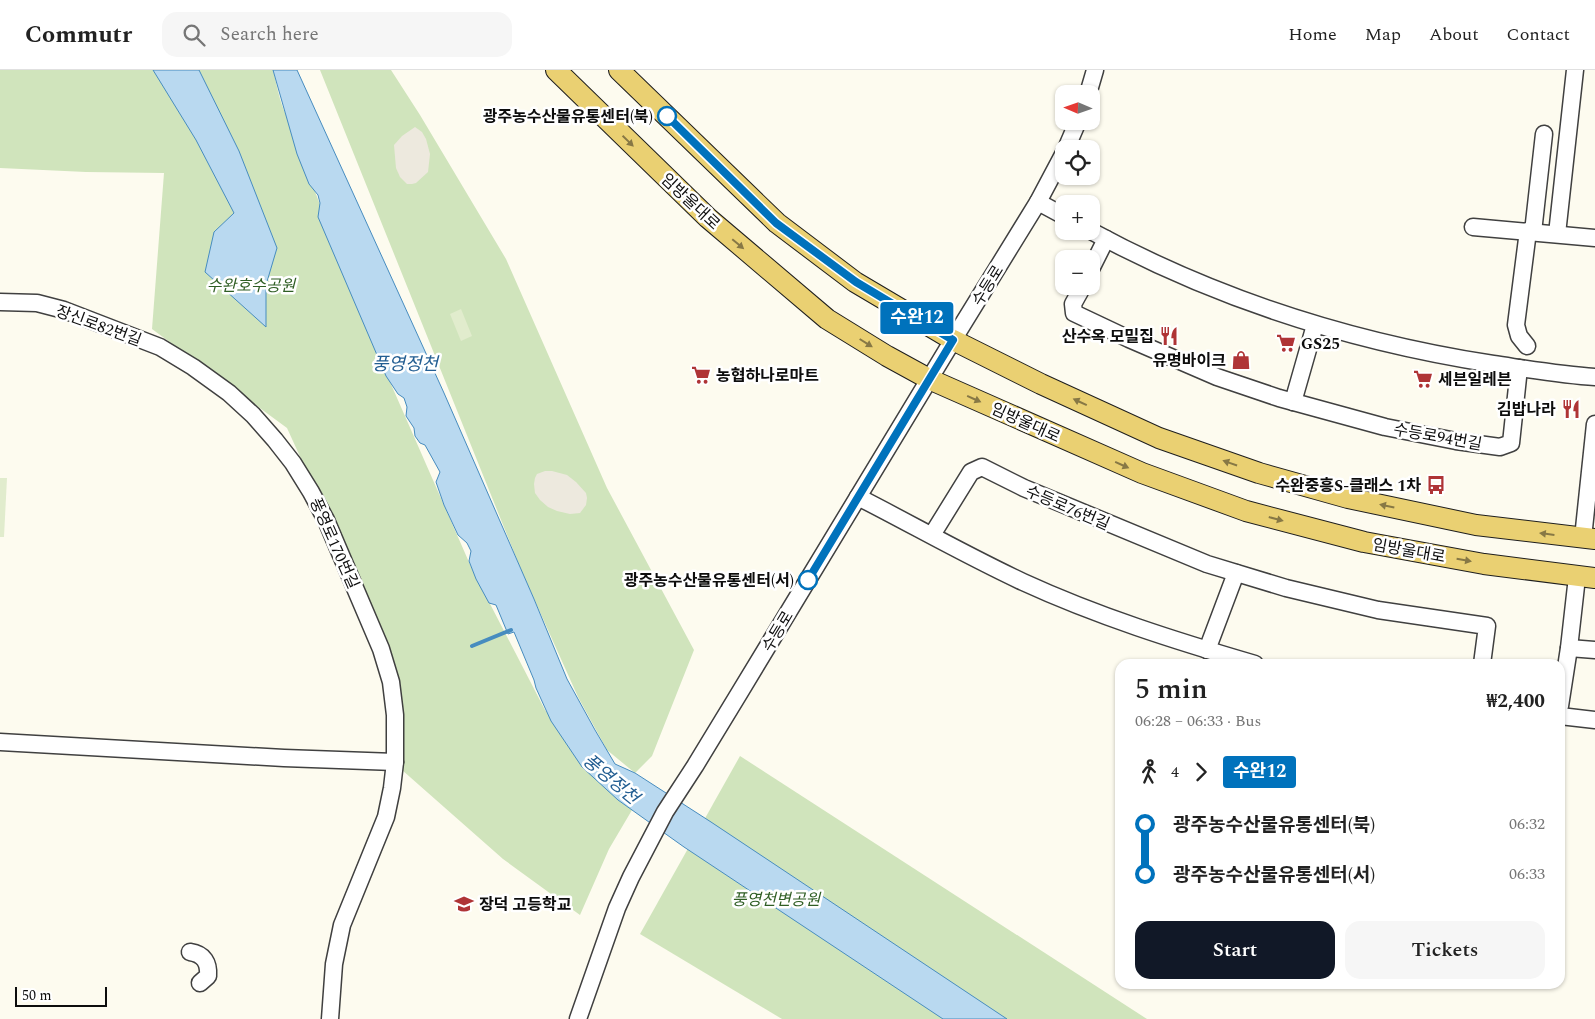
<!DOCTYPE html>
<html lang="en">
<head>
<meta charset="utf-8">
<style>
	body { margin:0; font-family:Spectral,"Noto Sans KR",serif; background:#f6f6f6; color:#222; height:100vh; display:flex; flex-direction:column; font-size:19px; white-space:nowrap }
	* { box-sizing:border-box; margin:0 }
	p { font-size:16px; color:#767676 }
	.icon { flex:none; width:28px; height:28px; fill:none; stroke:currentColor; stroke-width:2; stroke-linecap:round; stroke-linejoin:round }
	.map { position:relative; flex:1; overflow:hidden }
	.sheet { position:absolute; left:1115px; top:589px; width:450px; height:330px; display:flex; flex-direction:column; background:#fff; border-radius:15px; box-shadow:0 1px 4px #0004 }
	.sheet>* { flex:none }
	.badge { padding:0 10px; border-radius:4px; font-size:18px; line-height:32px }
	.needle { width:32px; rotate:272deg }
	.fabs { position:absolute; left:1055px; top:15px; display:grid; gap:10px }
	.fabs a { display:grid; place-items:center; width:45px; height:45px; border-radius:10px; background:#fff; box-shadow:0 1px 4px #0004; font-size:25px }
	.scale { position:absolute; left:15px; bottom:12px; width:92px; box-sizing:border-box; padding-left:5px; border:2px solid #0d0d0d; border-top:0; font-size:14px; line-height:18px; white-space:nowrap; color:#0d0d0d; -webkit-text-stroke:4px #fff; paint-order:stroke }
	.map>.badge { position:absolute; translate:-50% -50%; box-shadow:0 0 0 2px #fff }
	.legs { display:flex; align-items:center; gap:8px; height:55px; padding:0 20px; font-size:16px }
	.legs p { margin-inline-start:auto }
	.headline { display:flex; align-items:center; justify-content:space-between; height:85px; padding:0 20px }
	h1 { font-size:28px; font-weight:600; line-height:38px }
	.primary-button { display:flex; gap:10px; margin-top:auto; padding:10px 20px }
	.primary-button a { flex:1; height:58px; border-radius:15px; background:#111827; color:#fff; font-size:20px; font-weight:600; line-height:58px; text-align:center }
	.primary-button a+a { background:#f6f6f6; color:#222 }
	ul { padding:0 20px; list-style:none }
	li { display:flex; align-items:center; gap:18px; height:50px; font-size:19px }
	li i { display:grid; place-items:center; width:8px; height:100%; margin:0 6px; background:currentColor }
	li i::after { content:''; width:12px; height:12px; margin:-6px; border:4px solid; border-radius:50%; background:#fff }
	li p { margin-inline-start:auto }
	li:first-child i { background:linear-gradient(#0000 50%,currentColor 0) }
	li:last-child i { background:linear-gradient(currentColor 50%,#0000 0) }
	header { display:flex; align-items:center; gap:30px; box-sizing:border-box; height:70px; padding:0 25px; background:#fff; border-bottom:1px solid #e0e0e0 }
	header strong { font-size:24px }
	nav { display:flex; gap:28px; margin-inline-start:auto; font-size:18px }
	.search { width:350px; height:45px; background:#f6f6f6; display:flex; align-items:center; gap:12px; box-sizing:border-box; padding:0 18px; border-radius:15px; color:#767676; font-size:19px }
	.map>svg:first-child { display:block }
</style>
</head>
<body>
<header>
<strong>Commutr</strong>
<div class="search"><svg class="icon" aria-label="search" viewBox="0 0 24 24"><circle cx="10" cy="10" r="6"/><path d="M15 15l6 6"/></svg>Search here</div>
<nav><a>Home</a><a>Map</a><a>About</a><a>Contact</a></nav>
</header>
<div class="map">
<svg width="1595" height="949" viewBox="0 0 1595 949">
	<rect width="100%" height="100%" fill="#fdfbef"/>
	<g fill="#d0e4bc">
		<path d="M0,0h273c4,15 6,30 13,45l83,219 103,235 73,141 87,100 -23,39 -29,66 -77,-56 -101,-89 -12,-116 -103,-226 -135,-99 12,-156 -78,-1 -86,-4z"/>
		<polygon points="320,0 391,0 420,45 506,189 607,418 694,580 652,686 635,703 607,680 578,627 522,502"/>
		<polygon points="740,686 1147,949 782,949 640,864"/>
	</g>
	<g fill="#e1eccd">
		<polygon points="461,239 472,266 461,271 450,244"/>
		<polygon points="0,408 7,408 4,467 0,467"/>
	</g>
	<g fill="#ede9de">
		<polygon points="415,57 422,62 426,69 430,84 428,102 416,113 412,114 407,114 400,107 396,98 394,75 402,66"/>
		<polygon points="545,401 552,401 567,405 576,412 586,423 587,428 586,435 580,443 570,444 557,441 548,437 540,430 535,423 534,414 535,408 537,404"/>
	</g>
	<g fill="#b9d9f0" stroke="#478cbf">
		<polygon points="153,0 199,0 239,81 277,178 266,215 266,257 205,202 214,162 234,143 196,70"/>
		<polygon points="273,0 297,0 444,323 534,529 567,609 595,660 615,694 635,703 711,752 1007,949 943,949 684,777 618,730 582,697 551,651 536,618 534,610 514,562 508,564 496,535 489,533 476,509 469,491 471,481 467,473 458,465 444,435 436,412 440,402 425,375 420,373 415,366 414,358 406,346 407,337 404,328 398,324 386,306 318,147 320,133 318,125 309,114 297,84"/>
	</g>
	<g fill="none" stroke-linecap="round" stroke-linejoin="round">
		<polyline stroke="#478cbf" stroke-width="4" points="472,576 511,560"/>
		<g stroke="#404040" stroke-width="19">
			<g id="minor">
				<polyline points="1088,24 1095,0"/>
				<polyline points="1066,79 1078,51"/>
				<polyline points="1038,132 1064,146"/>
				<polyline points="1473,157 1595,168"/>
				<path d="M1091,161c127,69 260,111 402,133 34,5 68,11 102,13"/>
				<polyline points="1533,162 1544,64"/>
				<polyline points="1557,164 1575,0"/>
				<polyline points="1091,199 1106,169"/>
				<polyline points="1083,216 1073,234 1074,243 1129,269 1217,307 1279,328 1385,357 1456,371 1500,377 1511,373 1519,298"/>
				<polyline points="0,232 37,233 64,240 160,277 193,297 229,323 253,345 275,370 293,393 311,422 326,450 381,579 391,612 395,645 395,692 392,718 386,747 342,855 334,894 330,949"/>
				<polyline points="1527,276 1519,266 1516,255 1528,161"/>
				<polyline points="1293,332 1315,255"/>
				<path d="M858,427c55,28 109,59 165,85 74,34 153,59 232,82"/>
				<polyline points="932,465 971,402 982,397 1024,418 1207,494 1286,518 1378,540 1487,556 1482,594"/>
				<polyline points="1583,468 1595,354"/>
				<polyline points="1569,578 1595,580"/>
				<polyline points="1207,580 1236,503"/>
				<polyline points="1560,636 1569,578 1577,507"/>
				<polyline points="1560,646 1595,650"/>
				<polyline points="0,672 284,688 395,692"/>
				<path d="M190,882c14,2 19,11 18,24l-8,7"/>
				<polyline points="578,949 617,838 631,807 665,742 695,696 740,622 953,270 1038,132 1064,83"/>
			</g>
		</g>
		<g stroke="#1e1e1e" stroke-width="22">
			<g id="major">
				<polyline points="556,0 708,148 827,249 887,286 929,309 1142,403 1246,441 1364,472 1484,494 1595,508"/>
				<polyline points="619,0 777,153 855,212 953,270 1041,314 1159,368 1259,403 1348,428 1476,455 1595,469"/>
			</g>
		</g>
		<use href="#minor" stroke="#fff" stroke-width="16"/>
		<use href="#major" stroke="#ead072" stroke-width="20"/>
	</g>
	<defs><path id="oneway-solid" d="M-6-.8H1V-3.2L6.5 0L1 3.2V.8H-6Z" transform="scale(1.25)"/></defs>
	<g fill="#877845">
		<use href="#oneway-solid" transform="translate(628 71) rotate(44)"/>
		<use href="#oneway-solid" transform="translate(738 174) rotate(40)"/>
		<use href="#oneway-solid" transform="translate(866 273) rotate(32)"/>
		<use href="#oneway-solid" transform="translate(974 329) rotate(24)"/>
		<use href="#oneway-solid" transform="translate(1080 332) rotate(-155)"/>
		<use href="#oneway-solid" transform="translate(1230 393) rotate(-161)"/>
		<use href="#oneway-solid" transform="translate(1122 395) rotate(24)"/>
		<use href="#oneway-solid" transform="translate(1387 436) rotate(-168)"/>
		<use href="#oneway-solid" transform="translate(1276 449) rotate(15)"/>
		<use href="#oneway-solid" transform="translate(1547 464) rotate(-173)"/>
		<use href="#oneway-solid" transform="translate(1464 490) rotate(10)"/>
	</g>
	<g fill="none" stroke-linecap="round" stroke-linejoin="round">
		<g stroke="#fff" stroke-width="11">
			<polyline id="line-1" points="667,46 776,153 856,212 953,270 808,510"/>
		</g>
		<use href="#line-1" stroke="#0072bc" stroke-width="8"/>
	</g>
	<defs>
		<g id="restaurant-bare" transform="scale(1.5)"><path d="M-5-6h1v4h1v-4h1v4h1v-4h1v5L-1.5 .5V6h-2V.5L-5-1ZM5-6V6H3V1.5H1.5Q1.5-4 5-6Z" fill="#af3436" stroke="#fff" stroke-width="2.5" paint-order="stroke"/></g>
		<g id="supermarket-bare" transform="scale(1.5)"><path d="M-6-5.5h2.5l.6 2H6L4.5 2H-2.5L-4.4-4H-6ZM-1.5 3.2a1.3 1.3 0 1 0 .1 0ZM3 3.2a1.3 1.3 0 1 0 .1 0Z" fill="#af3436" stroke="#fff" stroke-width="2.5" paint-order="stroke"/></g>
		<g id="shop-bare" transform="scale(1.5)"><path d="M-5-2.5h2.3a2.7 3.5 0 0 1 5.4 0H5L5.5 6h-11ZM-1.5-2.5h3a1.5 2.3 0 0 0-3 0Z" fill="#af3436" stroke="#fff" stroke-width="2.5" paint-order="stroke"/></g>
		<g id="bus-bare" transform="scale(1.5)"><path d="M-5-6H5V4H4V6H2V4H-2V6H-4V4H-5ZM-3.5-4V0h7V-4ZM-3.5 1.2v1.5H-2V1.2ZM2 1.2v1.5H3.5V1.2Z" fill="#af3436" stroke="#fff" stroke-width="2.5" paint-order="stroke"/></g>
		<g id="school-bare" transform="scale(1.5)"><path d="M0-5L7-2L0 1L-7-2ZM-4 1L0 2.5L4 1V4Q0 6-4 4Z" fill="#af3436" stroke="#fff" stroke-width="2.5" paint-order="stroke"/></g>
	</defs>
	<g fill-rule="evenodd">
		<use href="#restaurant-bare" x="1169" y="266"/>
		<use href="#supermarket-bare" x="1286" y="273"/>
		<use href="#shop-bare" x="1241" y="290"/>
		<use href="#supermarket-bare" x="701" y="305"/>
		<use href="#supermarket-bare" x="1423" y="309"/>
		<use href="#restaurant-bare" x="1571" y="339"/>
		<use href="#bus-bare" x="1436" y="415"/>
		<use href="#school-bare" x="464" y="834"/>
	</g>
	<g fill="#fff" stroke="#0072bc" stroke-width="2.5">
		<circle cx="667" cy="46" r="9"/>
		<circle cx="808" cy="510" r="9"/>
	</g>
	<g text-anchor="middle" stroke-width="5" stroke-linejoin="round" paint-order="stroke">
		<g font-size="16" font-weight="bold" fill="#0d0d0d" stroke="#fff" text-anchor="end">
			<text x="653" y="52">광주농수산물유통센터(북)</text>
			<text x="794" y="516">광주농수산물유통센터(서)</text>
		</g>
		<g font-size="16" fill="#0d0d0d" stroke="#fff">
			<text transform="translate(691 131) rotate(43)" y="6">임방울대로</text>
			<text transform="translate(987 215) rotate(-58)" y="6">수등로</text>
			<text transform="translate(99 255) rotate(20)" y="6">장신로82번길</text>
			<text transform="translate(1026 352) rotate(24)" y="6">임방울대로</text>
			<text transform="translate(1438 366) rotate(10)" y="6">수등로94번길</text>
			<text transform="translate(1068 437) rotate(23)" y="6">수등로76번길</text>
			<text transform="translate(335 473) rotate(66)" y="6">풍영로170번길</text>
			<text transform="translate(1409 480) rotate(10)" y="6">임방울대로</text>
			<text transform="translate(777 561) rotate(-59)" y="6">수등로</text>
		</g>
		<g font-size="16" font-style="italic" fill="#2f5e24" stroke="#fff">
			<text x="251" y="221">수완호수공원</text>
			<text x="776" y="835">풍영천변공원</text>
		</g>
		<g font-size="16" font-weight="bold" fill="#0d0d0d" stroke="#fff" text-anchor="end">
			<text x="1154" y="272">산수옥 모밀집</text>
			<text x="1301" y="279" text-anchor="start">GS25</text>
			<text x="1226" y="296">유명바이크</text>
			<text x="716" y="311" text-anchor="start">농협하나로마트</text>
			<text x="1438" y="315" text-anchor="start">세븐일레븐</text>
			<text x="1556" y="345">김밥나라</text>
			<text x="1421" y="421">수완중흥S-클래스 1차</text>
			<text x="479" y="840" text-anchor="start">장덕 고등학교</text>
		</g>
		<g font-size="18" font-style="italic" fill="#235e92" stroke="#fff">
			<text x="405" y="300">풍영정천</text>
			<text transform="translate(611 709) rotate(40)" y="6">풍영정천</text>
		</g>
	</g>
</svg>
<div class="fabs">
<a><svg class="needle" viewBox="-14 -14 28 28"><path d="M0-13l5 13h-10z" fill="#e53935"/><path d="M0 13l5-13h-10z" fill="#767676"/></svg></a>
<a><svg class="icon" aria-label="locate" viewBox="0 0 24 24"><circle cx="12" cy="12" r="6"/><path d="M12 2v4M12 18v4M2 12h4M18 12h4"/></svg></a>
<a>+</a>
<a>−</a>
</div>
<div class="scale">50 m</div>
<b class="badge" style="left:917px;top:248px;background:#0072bc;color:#fff">수완12</b>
<section class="sheet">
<div class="headline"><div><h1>5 min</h1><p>06:28 – 06:33 · Bus</p></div><b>₩2,400</b></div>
<div class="legs"><svg class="icon" aria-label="walk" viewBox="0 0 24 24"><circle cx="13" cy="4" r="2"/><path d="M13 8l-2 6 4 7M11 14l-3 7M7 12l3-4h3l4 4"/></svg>4<svg class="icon" aria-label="forward" viewBox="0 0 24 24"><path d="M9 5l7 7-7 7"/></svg><b class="badge" style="background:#0072bc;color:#fff">수완12</b></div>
<ul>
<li><i style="color:#0072bc"></i><b>광주농수산물유통센터(북)</b><p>06:32</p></li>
<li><i style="color:#0072bc"></i><b>광주농수산물유통센터(서)</b><p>06:33</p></li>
</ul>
<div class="primary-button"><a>Start</a><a>Tickets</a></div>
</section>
</div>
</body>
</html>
